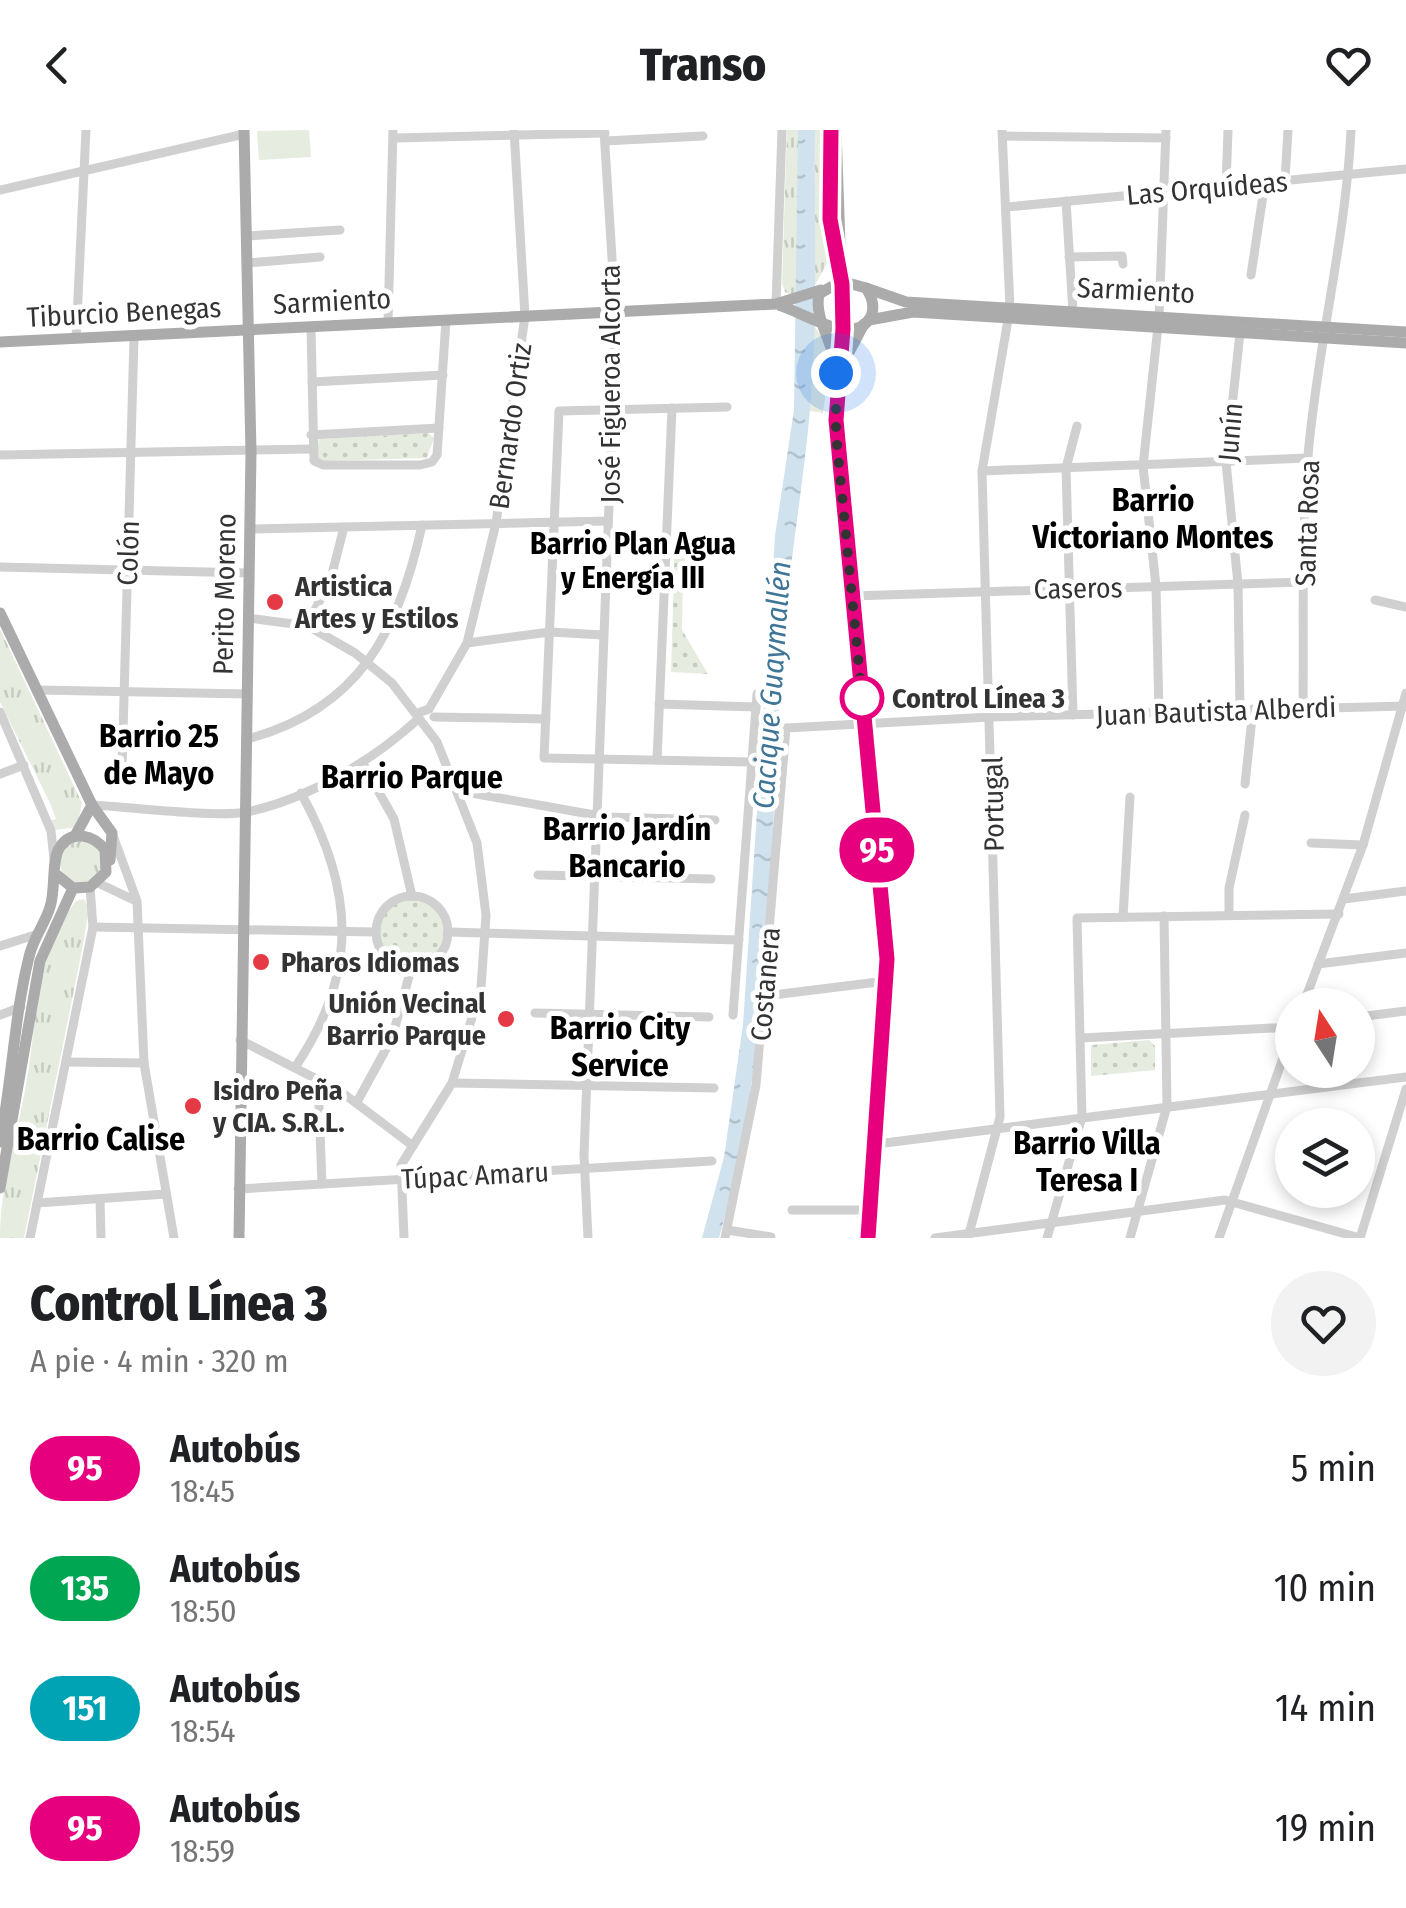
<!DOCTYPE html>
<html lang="es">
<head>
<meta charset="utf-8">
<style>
	body { margin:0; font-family:"Fira Sans Condensed",sans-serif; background:#f2f2f2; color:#202124; height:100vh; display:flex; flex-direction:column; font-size:38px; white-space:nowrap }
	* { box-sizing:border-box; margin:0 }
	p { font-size:32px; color:#757577 }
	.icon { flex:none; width:55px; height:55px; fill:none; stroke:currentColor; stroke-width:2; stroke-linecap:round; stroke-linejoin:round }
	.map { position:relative; height:1108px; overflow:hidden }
	.panel { display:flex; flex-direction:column; background:#fff; flex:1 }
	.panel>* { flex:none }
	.badge { padding:0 20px; border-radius:32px; font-size:35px; line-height:65px }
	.needle { width:65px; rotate:348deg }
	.tools { position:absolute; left:1275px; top:858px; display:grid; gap:20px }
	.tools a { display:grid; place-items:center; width:100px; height:100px; border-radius:50%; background:#fff; box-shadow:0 5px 15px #0003; font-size:50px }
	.you { position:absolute; width:50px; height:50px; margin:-25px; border:8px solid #fff; border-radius:50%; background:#1a73e8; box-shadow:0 0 0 15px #1a73e833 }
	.map>.badge { position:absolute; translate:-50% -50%; box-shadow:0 0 0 5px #fff }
	.round { display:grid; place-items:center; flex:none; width:105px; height:105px; border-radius:52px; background:#f2f2f2 }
	.overview { display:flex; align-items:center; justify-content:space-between; height:170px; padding:0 30px }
	h1 { font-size:48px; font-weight:800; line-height:75px }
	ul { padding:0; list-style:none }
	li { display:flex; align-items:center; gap:30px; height:120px; padding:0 30px }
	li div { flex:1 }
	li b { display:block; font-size:38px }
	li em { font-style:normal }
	li .badge { min-width:110px; font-weight:700; text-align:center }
	header { display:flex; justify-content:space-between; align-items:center; height:130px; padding:0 30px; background:#fff; font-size:45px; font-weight:800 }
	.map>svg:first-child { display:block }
</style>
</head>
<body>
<header><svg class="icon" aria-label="back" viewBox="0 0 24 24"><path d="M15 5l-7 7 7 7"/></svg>Transo<svg class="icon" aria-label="heart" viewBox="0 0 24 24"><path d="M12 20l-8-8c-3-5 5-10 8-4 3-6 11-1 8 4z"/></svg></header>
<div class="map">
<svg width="1406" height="1108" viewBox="0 0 1406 1108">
	<defs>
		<pattern id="grass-tufts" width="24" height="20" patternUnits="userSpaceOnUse" patternTransform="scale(2.5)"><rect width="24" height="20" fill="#e6ecdf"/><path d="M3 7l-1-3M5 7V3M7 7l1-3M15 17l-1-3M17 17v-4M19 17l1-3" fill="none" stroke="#c6cbc0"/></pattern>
		<pattern id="park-dots" width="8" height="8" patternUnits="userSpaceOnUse" patternTransform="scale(2.5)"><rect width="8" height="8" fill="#e6ecdf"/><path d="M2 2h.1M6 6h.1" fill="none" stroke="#c6cbc0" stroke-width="1.8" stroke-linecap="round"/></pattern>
		<pattern id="water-ripples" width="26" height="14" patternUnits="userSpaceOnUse" patternTransform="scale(2.5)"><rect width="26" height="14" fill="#cfe2ee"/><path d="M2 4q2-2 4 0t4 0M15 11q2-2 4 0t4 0" fill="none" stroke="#b2c2cd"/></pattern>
	</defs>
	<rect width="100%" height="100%" fill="#fff"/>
	<g fill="url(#grass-tufts)">
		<polygon points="787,0 799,0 797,167 785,162 782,153"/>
		<polygon points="815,0 827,0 830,127 813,159"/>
		<path d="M812,194c23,23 15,60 11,89l-13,-2z"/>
		<polygon points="0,499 82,673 77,697 55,700 49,691 56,689 50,673 0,572"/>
		<circle cx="81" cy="732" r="21"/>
		<path d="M84,769l5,11 -8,45 -57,283h-24c0,-51 17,-103 26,-153 12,-64 7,-131 50,-184z"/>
	</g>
	<g fill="url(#park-dots)">
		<polygon points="428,303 434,308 427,328 321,331 316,326 319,309"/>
		<polygon points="675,409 689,410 683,441 682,500 708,544 671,542"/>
		<circle cx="412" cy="802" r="36"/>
		<polygon points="1149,910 1155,916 1155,940 1091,946 1091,915"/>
	</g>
	<polygon fill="#e6ecdf" points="309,0 311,27 259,30 257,1"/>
	<path fill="url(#water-ripples)" d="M798,0h17c-1,93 3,188 -5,280 -7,78 -21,155 -27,234 -14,197 -9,403 -64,594h-17l22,-81 19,-132 32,-489 19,-126z"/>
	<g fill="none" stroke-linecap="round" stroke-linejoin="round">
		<g stroke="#d0d0d0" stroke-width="9">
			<polyline points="1003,6 1166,8"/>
			<polyline points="395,8 605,3"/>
			<polyline points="605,11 703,6"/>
			<polyline points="1285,50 1288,0"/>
			<polyline points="1226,56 1228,0"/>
			<polyline points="0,60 244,4"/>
			<polyline points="1066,71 1073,182"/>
			<polyline points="1007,77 1406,39"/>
			<polyline points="247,106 340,100"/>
			<polyline points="1069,127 1122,126 1123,134"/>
			<polyline points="248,133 320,127"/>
			<polyline points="1251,145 1265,52"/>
			<polyline points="776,174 782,0"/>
			<polyline points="388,193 393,0"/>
			<polyline points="311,198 314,331 323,335 420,335 432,332 437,325 446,190"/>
			<polyline points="1240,203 1226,332 1238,454 1240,580"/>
			<polyline points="76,209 86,0"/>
			<polyline points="312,252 443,245"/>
			<polyline points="727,277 559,281 544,628 752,632"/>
			<polyline points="311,305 439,298"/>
			<polyline points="0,325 311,319"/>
			<polyline points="982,341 1308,328"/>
			<polyline points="250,399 608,391"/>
			<polyline points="0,437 249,443"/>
			<polyline points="606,443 666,446"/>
			<polyline points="852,466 1305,452"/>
			<polyline points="1375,470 1406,477"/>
			<polyline points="248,488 308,496 355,523 392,553 437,612 477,713 486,785 481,858 452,953 401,1035 404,1108"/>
			<polyline points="307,496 331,448 344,397"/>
			<polyline points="467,513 550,502 603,505"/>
			<polyline points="38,560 248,564"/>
			<polyline points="659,574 756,577"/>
			<path d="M1303,578c1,-84 -2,-169 5,-252 9,-109 38,-217 43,-326"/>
			<polyline points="0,582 51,701 54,729"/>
			<polyline points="1159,582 1156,456 1143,336 1159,187 1166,0"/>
			<polyline points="418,583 429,579 467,513 496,393 525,186 514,0"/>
			<polyline points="1073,585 1066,338 1077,296"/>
			<polyline points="434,587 546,589"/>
			<path d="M247,609c111,-29 152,-107 175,-214"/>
			<polyline points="657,630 672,278"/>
			<polyline points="362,632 394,689 412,766"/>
			<polyline points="122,639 134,207"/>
			<polyline points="0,644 24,635"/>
			<polyline points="1245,654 1253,579"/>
			<polyline points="460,661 606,687 715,690"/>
			<path d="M92,675c39,2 122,13 155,7 61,-13 125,-51 170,-92"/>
			<polyline points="112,703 137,771 144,933 174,1108"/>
			<polyline points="1311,713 1363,715"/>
			<polyline points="538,745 711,749"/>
			<polyline points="98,753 136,771"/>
			<circle cx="412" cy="802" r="36"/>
			<polyline points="1344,769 1406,761"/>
			<polyline points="1229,785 1229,758 1245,685"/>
			<polyline points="1123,787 1130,667"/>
			<polyline points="93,797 375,802"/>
			<polyline points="448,802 739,810"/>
			<polyline points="0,816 35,805"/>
			<polyline points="1318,834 1406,823"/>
			<polyline points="765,866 886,851"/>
			<polyline points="1303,875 1363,715 1406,563"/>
			<polyline points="535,883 709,887"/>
			<polyline points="0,885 21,877"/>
			<polyline points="733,885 757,564"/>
			<polyline points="1358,887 1406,881"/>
			<polyline points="1081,908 1292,897"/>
			<polyline points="240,910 340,961 413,1016"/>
			<polyline points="67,932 144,933"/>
			<path d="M296,936c63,-94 58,-177 5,-273"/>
			<polyline points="318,949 322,1054"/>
			<polyline points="452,953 714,958"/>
			<polyline points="357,972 392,908 411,839"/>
			<polyline points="877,1014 1406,947"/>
			<polyline points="238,1059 712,1031"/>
			<polyline points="100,1069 101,1108"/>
			<polyline points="37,1073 166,1064"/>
			<polyline points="792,1080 870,1080"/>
			<polyline points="727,1100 771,1107"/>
			<polyline points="30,1108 93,797 90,757"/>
			<polyline points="588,1108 584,1025 616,192 604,0"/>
			<polyline points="725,1108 756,955 786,598 991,587 1406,576"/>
			<polyline points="935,1108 1225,1070 1360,1108"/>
			<polyline points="968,1108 1000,987 982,341 1010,178 1002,0"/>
			<polyline points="1047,1108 1082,987 1077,788 1339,784"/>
			<polyline points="1130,1108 1167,976 1164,786"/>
			<polyline points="1219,1108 1292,903"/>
			<polyline points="1360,1108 1406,959"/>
		</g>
		<g stroke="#ababab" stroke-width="11">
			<polyline points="836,0 843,199 836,290 887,829 868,1108"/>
			<polyline points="866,158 906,172 1406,202"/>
			<path d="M781,176c22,6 72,41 89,12 6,-11 2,-21 -4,-30l-25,-7 -22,13c-5,24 13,46 16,70"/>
			<polyline points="869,190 913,182 1406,213"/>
			<polyline points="0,212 776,174 821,160"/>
			<polyline points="845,230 864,194"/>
			<polyline points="0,483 92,675 112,703 110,730"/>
			<polyline points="75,706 92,675"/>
			<path d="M0,1012c12,-61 14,-125 29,-185 4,-19 16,-33 21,-50 6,-18 1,-48 10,-60 12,-18 34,-12 45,3l1,22 -16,15 -17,1 -16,-13"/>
			<polyline points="0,1058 40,831 73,758"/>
			<polyline points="239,1108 251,322 244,0"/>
		</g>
	</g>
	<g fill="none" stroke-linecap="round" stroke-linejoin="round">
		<g stroke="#fff" stroke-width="22">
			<polyline id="line" points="831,0 830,89 842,154 843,199 836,290 887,829 868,1108"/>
		</g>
		<use href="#line" stroke="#e6007e" stroke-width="15"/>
		<polyline stroke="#333" stroke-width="10" stroke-dasharray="0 18" points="836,243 836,304 862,568"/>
	</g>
	<g fill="#e63946" stroke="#fff" stroke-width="4">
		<circle cx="275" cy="472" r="10"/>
		<circle cx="261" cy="832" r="10"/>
		<circle cx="506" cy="889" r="10"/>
		<circle cx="193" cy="976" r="10"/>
	</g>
	<circle fill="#fff" stroke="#e6007e" stroke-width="5" cx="862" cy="568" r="20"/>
	<g text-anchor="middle" stroke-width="10" stroke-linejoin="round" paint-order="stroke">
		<g font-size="28" fill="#333" stroke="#fff">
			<text transform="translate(1207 58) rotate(-5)" y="10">Las Orquídeas</text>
			<text transform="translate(1136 160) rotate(3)" y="10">Sarmiento</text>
			<text transform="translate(332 171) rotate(-3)" y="10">Sarmiento</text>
			<text transform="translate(124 182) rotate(-3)" y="10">Tiburcio Benegas</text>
			<text transform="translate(610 254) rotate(-90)" y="10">José Figueroa Alcorta</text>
			<text transform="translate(510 296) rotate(-82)" y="10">Bernardo Ortiz</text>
			<text transform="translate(1230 302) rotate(-85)" y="10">Junín</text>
			<text transform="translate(1307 393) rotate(-88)" y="10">Santa Rosa</text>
			<text transform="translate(128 423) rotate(-88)" y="10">Colón</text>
			<text transform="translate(1078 458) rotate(-1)" y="10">Caseros</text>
			<text transform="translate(224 464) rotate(-89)" y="10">Perito Moreno</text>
			<text transform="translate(1216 581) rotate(-2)" y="10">Juan Bautista Alberdi</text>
			<text transform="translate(993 674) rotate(-91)" y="10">Portugal</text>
			<text transform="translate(765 854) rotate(-85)" y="10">Costanera</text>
			<text transform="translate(475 1045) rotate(-3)" y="10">Túpac Amaru</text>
		</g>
		<g font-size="28" font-weight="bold" fill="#333" stroke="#fff" text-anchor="start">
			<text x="295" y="466">Artistica<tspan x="295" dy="32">Artes y Estilos</tspan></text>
			<text x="281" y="842">Pharos Idiomas</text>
			<text x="486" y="883" text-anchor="end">Unión Vecinal<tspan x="486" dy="32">Barrio Parque</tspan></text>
			<text x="213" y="970">Isidro Peña<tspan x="213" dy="32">y CIA. S.R.L.</tspan></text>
		</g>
		<g font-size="28" font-weight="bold" fill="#333" stroke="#fff" text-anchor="start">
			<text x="892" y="578">Control Línea 3</text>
		</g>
		<g font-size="30" font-weight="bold" fill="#000" stroke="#fff">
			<text x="633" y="424">Barrio Plan Agua<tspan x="633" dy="34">y Energía III</tspan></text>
		</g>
		<g font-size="30" font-style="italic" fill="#3f7597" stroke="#fff">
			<text transform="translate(772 555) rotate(-86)" y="10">Cacique Guaymallén</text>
		</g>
		<g font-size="32" font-weight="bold" fill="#000" stroke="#fff">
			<text x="1153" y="381">Barrio<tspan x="1153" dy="37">Victoriano Montes</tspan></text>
			<text x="159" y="617">Barrio 25<tspan x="159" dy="37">de Mayo</tspan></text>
			<text x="412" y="658">Barrio Parque</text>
			<text x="627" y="710">Barrio Jardín<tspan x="627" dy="37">Bancario</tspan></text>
			<text x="620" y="909">Barrio City<tspan x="620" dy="37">Service</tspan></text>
			<text x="101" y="1020">Barrio Calise</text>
			<text x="1087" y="1024">Barrio Villa<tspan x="1087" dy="37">Teresa I</tspan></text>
		</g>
	</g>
</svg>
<div class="tools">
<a><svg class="needle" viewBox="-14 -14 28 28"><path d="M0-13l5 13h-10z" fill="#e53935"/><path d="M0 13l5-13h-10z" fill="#757577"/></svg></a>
<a><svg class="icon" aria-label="layers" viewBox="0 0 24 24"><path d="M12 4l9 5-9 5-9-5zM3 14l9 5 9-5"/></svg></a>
</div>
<div class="you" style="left:836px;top:243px"></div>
<b class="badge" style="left:877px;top:720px;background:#e6007e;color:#fff">95</b>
</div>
<section class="panel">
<div class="overview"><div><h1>Control Línea 3</h1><p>A pie · 4 min · 320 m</p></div><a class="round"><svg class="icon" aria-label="heart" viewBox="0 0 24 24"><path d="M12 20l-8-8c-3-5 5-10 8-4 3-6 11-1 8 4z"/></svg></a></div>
<ul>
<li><span class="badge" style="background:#e6007e;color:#fff">95</span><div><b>Autobús</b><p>18:45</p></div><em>5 min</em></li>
<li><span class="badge" style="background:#00a651;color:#fff">135</span><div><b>Autobús</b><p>18:50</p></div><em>10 min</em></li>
<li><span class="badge" style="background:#00a3b4;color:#fff">151</span><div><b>Autobús</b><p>18:54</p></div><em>14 min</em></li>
<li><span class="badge" style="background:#e6007e;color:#fff">95</span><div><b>Autobús</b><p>18:59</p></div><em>19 min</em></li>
</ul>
</section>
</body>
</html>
